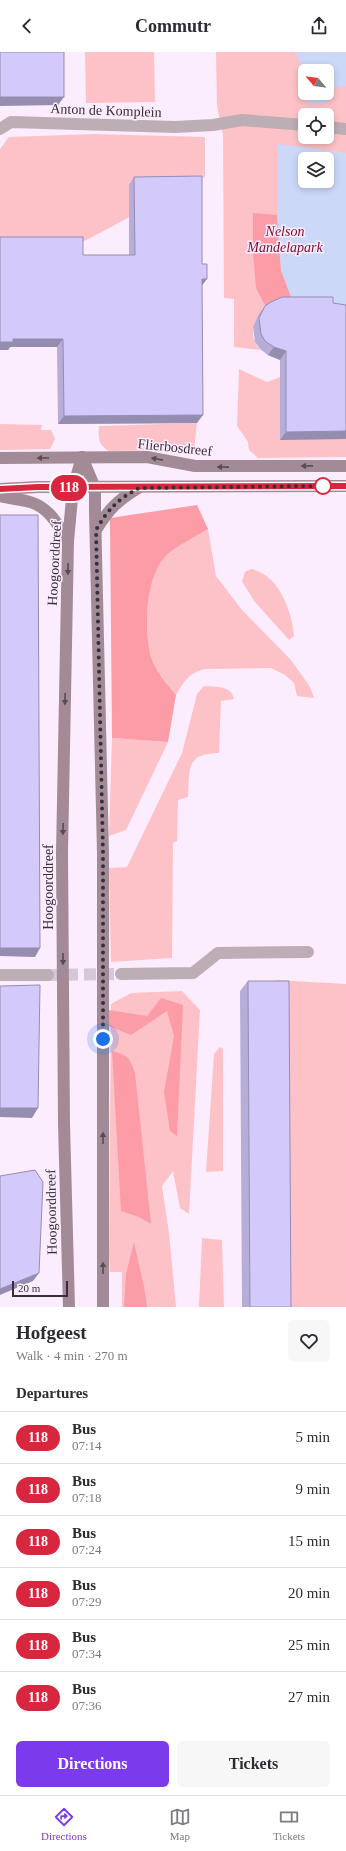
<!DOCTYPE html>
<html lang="en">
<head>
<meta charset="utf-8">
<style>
	body { margin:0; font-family:"Times New Roman",serif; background:#f7f7f7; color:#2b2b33; height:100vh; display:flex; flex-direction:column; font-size:15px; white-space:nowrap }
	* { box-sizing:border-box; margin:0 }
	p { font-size:13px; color:#7c7c81 }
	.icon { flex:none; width:22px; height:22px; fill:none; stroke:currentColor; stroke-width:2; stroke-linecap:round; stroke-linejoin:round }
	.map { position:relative; height:1255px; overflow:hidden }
	.drawer { display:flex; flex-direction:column; background:#fff; flex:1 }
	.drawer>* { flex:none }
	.badge { padding:0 8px; border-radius:13px; font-size:14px; line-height:26px }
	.needle { width:26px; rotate:299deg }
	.tools { position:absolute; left:298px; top:12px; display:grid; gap:8px }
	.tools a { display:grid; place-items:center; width:36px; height:36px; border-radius:6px; background:#fff; box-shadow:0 2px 6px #0003; font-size:20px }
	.scale { position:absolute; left:12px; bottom:10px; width:56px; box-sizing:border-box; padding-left:4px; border:2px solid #382f3a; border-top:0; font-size:11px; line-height:14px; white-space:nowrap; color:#382f3a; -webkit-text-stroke:3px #fcedfe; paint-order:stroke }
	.you { position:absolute; width:20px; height:20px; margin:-10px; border:3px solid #fff; border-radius:50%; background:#1a73e8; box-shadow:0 0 0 6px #1a73e833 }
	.map>.badge { position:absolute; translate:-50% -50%; box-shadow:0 0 0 2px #fff }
	h2 { padding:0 16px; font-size:15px; line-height:36px }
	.round { display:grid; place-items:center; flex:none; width:42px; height:42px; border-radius:6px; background:#f7f7f7 }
	.head { display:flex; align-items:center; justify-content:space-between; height:68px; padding:0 16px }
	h1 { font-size:19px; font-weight:700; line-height:30px }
	.action { display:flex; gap:8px; margin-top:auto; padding:8px 16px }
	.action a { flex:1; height:46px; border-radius:6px; background:#7c3aed; color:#fff; font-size:16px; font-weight:700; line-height:46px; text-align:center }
	.action a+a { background:#f7f7f7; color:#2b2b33 }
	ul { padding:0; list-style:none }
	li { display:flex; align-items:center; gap:12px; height:52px; padding:0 16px; border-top:1px solid #e1e1e2 }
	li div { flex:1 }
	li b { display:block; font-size:15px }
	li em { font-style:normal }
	li .badge { min-width:44px; font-weight:700; text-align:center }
	header { display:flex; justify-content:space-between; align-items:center; height:52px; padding:0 16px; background:#fff; font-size:18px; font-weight:700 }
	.tabs { display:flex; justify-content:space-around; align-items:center; height:56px; border-top:1px solid #e1e1e2; background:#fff; font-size:11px; color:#7c7c81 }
	.tabs a { display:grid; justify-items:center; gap:2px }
	.tabs .active { color:#7c3aed }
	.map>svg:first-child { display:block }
</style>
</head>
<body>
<header><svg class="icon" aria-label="back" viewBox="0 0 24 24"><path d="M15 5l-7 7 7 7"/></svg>Commutr<svg class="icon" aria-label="share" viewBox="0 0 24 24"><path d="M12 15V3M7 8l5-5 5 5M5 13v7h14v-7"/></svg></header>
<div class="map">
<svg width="346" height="1255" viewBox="0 0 346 1255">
	<rect width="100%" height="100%" fill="#fcedfe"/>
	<g fill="#fdc2c7" fill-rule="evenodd">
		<polygon points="85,0 154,0 155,50 86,51"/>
		<path d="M216,0h130v262l-82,-11 3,6c-15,11 -19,26 -7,41l-26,-3v-48l-10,-1 -1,-163 -6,-29zM305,19h22v22h-22zM305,63h22v22h-22zM305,107h22v22h-22z"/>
		<polygon points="94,82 205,85 205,125 77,193 0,194 0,97 9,85"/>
		<polygon points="239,317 267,330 280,325 280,388 346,387 346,405 258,406 249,398 248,390 237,374"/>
		<path d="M197,371l-3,27 -86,1c-10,-8 -10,-13 -9,-25z"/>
		<polygon points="0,372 42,373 41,378 51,378 55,387 50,397 0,398"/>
		<path d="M208,477l8,47 26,34 49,50 19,27 4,11 -17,-2 -3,-13 -9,-8 -14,-7 -66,1c-15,3 -22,13 -29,26 -10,-12 -20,-23 -25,-38 -7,-28 -6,-78 14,-100 8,-9 32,-21 43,-28z"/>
		<path d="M251,517c28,5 41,43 43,67l-5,4 -34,-38 -12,-19 -1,-2 3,-9z"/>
		<path d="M204,634c12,1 27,-1 30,13l-13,2 -2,52c-34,1 -29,15 -31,44l-10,3 -1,41 -4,2 -1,115 -61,4 -2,-94 18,-1 55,-114 15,-59z"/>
		<polygon points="112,686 168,690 126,778 109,784"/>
		<polygon points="276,928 346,932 346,1255 278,1255"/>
		<polygon points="182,939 200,958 189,1162 180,1156 173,1119 162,1134 169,1181 176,1255 122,1255 122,1220 110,1220 109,1205 111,952 131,941"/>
		<polygon points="220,995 223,997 223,1119 206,1120 214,1002"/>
		<polygon points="202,1186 222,1188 224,1255 199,1255"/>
	</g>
	<g fill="#fb9ca6">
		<polygon points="253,161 277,163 281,218 294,253 267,257 256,236 253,200"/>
		<path d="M197,453l11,24c-11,7 -35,19 -43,28 -20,22 -21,72 -14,100 5,15 15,26 25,38l-8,47 -56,-4 -2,-220z"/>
		<polygon points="161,946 183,953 177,1084 170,1079 164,1040 174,984 167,959 131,983 106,973 108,958 147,964"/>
		<path d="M112,999c16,4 18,7 23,22l16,151 -12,-7 -18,-6z"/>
		<path d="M134,1190c4,22 11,43 13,65h-23l2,-33z"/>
	</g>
	<g fill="#ccd8f8" fill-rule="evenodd">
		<polygon points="296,0 346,0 346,34 332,37 326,51 308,51 306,41 327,41 327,19 305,19 305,30 304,22"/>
		<path d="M278,92l68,9v161l-52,-9 -13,-35 -4,-55zM305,107h22v22h-22z"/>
	</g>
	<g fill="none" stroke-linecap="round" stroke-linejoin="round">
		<polyline stroke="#d5c7d7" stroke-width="12" stroke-dasharray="12 6" stroke-linecap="butt" points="48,923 121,922"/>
		<g stroke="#bdadb5" stroke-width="12">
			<polyline points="327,75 346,77"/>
			<polyline points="0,77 11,70 175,75 213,73 242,68 305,73"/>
			<polyline points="121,922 193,921 218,901 308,900"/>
			<polyline points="0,923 48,923"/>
		</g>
		<g stroke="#a28b96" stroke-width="12">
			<polyline points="82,405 95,436 95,459 103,801 103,1255"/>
			<polyline points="0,406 147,405 195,414 346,414"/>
			<polyline points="0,437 38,435 346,434"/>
			<path d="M0,444c10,3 20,3 30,6 19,5 29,24 38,39"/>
			<path d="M96,478c12,-20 22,-30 42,-42"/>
			<polyline points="69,1255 64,1072 62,801 68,489 73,436 82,405"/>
		</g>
	</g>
	<g fill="#b6add8">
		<polygon points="134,125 202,233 197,371 58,372 57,295 10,295 8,298 0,298 83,203 129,203 129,133"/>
		<polygon points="333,251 346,387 280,388 280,308 268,303 260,297 255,290 253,275 259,262 265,254"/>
		<polygon points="248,929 291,1255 242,1255 240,939"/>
	</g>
	<g fill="#948db0">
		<polygon points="0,45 64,45 58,53 0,54"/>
		<polygon points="202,227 207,227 201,235"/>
		<polygon points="13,287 63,287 57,295 10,295 8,298 0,298 0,290"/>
		<polygon points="274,295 286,299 280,308 268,303"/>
		<polygon points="203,363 197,371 58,372 64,364"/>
		<polygon points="346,379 346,387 280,388 286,380"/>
		<polygon points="0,896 40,896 35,905 0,904"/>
		<polygon points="0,1056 38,1056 32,1066 0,1065"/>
		<polygon points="39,1221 33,1229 0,1243 0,1237"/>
	</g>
	<g fill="#d4c9fb" stroke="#948db0">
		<rect x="0" y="0" width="64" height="45"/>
		<polygon points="202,124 202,212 207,212 207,227 202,227 203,363 64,364 63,287 13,287 13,290 0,290 0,185 83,185 83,203 135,203 134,125"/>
		<polygon points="282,245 333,245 333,251 346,253 346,379 286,380 286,299 274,295 265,289 261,282 259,266 265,254 271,250"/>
		<polygon points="0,463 38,463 40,896 0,896"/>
		<polygon points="248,929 289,929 291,1255 250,1255"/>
		<polygon points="40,933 38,1056 0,1056 0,934"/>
		<polygon points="35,1118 43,1130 39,1221 0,1237 0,1124"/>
	</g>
	<defs><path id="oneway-solid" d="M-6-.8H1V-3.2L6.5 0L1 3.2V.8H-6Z"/></defs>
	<g fill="#584b56">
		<use href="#oneway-solid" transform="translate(43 406) rotate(180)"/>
		<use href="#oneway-solid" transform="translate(157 407) rotate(-169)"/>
		<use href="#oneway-solid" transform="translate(307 414) rotate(179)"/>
		<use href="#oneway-solid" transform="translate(223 415) rotate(-179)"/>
		<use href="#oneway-solid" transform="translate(68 517) rotate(91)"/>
		<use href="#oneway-solid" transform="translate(65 647) rotate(91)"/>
		<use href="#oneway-solid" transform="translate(63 777) rotate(91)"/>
		<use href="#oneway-solid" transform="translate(63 907) rotate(90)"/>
		<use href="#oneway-solid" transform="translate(103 1086) rotate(-90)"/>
		<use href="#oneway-solid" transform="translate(103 1216) rotate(-90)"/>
	</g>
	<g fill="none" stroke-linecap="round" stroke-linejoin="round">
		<g stroke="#fff" stroke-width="9">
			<polyline id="line" points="0,437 38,435 346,434"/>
		</g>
		<use href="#line" stroke="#d7263d" stroke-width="6"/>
		<path stroke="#382f3a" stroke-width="4" stroke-dasharray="0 7.2" d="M103,987v-186l-7,-323c13,-22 21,-30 43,-42l184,-2"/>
	</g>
	<circle fill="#fff" stroke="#d7263d" stroke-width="2" cx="323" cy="434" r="8"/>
	<g text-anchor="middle" stroke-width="3" stroke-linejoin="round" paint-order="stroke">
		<g font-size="14" fill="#382f3a" stroke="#fcedfe">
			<text transform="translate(106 58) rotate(2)" y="5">Anton de Komplein</text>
			<text transform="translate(175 395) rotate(6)" y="5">Flierbosdreef</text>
			<text transform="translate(54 511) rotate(-87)" y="5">Hoogoorddreef</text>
			<text transform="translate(48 835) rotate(-90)" y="5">Hoogoorddreef</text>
			<text transform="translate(51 1160) rotate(-91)" y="5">Hoogoorddreef</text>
		</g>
		<g font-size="14" font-style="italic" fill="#7d0a2c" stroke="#fcedfe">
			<text x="285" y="184">Nelson<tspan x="285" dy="16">Mandelapark</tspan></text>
		</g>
	</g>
</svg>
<div class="tools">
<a><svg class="needle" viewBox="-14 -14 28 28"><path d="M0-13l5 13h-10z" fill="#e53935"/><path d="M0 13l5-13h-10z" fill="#7c7c81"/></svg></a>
<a><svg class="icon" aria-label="locate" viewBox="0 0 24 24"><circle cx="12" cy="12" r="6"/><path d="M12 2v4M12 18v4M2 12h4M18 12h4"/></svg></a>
<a><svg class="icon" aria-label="layers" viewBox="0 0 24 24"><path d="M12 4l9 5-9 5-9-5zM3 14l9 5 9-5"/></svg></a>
</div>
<div class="scale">20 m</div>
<div class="you" style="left:103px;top:987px"></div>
<b class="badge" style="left:69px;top:436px;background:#d7263d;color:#fff">118</b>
</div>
<section class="drawer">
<div class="head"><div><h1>Hofgeest</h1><p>Walk · 4 min · 270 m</p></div><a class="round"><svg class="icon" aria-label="heart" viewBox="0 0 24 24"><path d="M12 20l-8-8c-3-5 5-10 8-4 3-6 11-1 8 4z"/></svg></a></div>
<h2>Departures</h2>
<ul>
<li><span class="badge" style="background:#d7263d;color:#fff">118</span><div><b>Bus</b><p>07:14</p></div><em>5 min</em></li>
<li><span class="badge" style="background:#d7263d;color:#fff">118</span><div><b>Bus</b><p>07:18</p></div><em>9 min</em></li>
<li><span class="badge" style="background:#d7263d;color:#fff">118</span><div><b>Bus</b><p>07:24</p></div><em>15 min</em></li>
<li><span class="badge" style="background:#d7263d;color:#fff">118</span><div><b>Bus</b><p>07:29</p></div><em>20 min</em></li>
<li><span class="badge" style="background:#d7263d;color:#fff">118</span><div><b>Bus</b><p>07:34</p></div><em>25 min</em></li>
<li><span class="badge" style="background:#d7263d;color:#fff">118</span><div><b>Bus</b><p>07:36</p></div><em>27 min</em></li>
</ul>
<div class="action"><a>Directions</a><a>Tickets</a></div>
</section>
<nav class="tabs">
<a class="active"><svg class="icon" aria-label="directions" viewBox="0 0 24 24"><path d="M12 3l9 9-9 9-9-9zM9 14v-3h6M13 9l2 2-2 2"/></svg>Directions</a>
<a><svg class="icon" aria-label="map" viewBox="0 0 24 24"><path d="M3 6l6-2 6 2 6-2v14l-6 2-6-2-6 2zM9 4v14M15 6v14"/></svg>Map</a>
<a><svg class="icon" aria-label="tickets" viewBox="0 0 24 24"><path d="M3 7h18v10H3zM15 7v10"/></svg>Tickets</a>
</nav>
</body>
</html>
